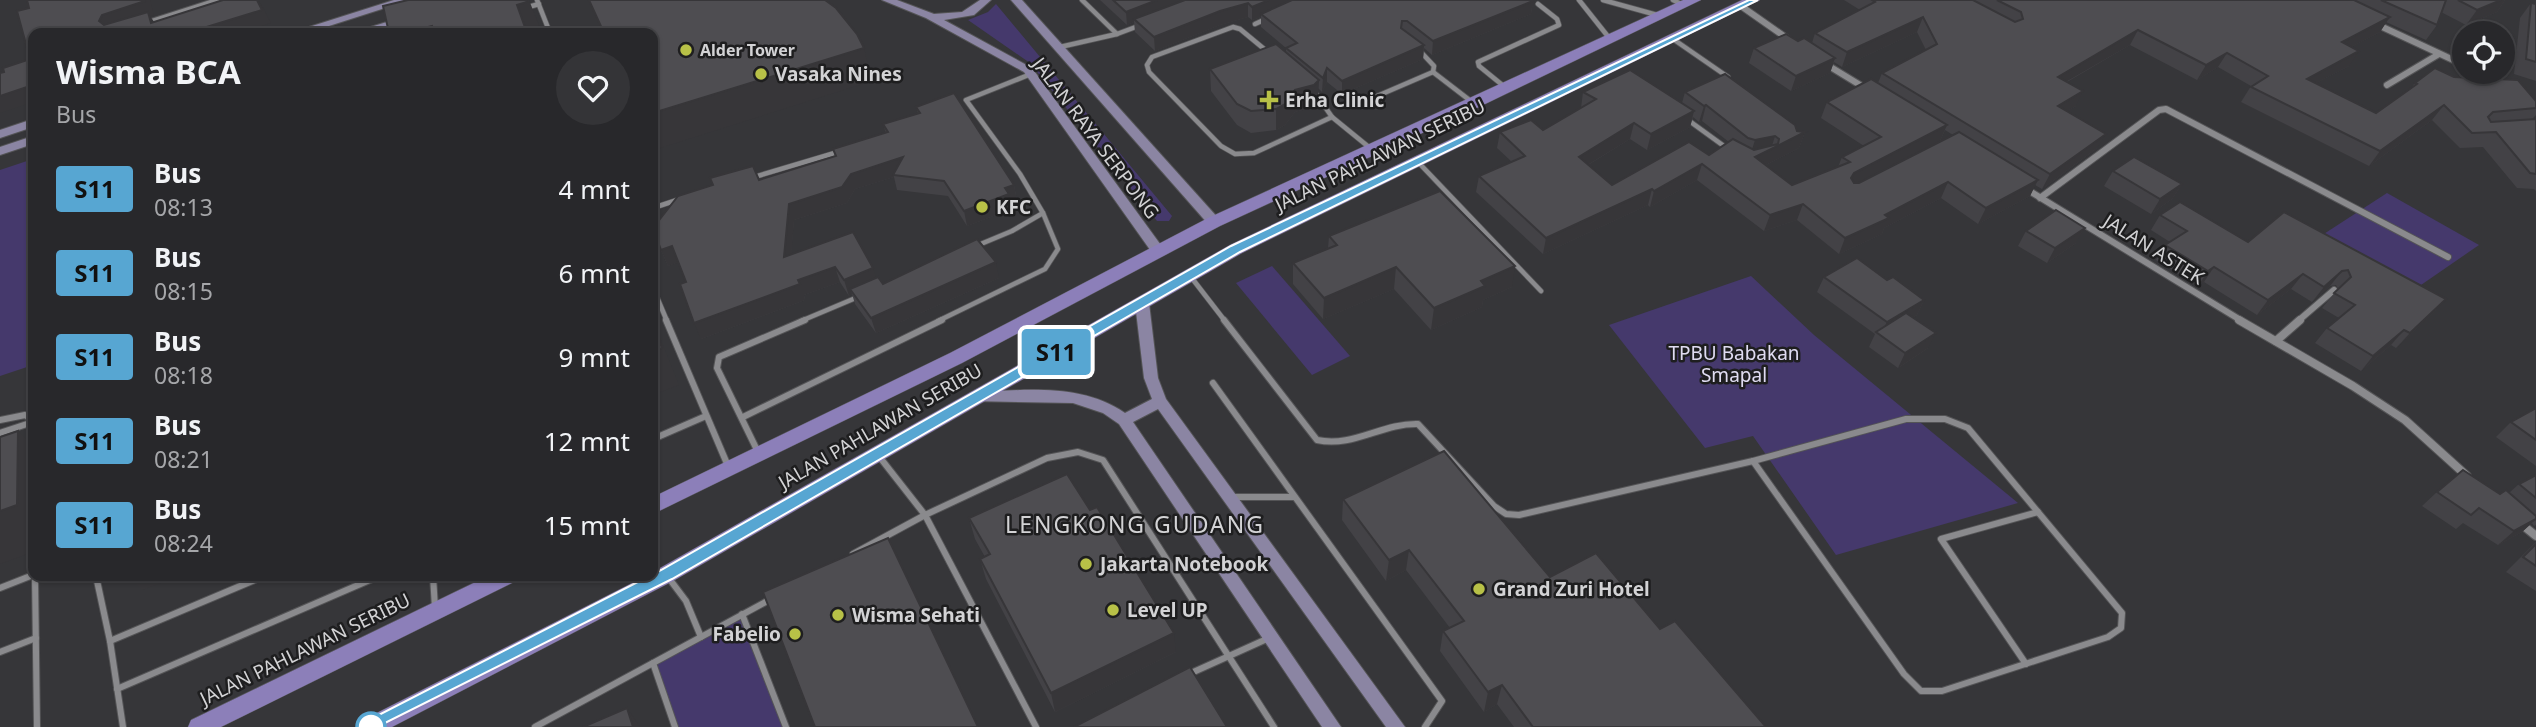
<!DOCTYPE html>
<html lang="id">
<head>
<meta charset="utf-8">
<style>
	body { margin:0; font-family:"Noto Sans",sans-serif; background:#343437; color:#f1f3f6; height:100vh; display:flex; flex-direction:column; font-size:26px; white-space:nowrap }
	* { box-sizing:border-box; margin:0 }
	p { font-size:23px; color:#a5a6a9 }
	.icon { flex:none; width:38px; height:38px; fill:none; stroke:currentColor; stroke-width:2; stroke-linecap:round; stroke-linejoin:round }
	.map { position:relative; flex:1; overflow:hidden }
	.panel { position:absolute; left:28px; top:28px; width:630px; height:553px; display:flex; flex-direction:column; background:#28282b; border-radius:14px; box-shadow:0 2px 5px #0004,0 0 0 2px #444447 }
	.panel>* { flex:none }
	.badge { padding:0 14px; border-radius:5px; font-size:24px; line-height:46px }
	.buttons { position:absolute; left:2452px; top:21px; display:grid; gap:14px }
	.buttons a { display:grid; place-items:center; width:63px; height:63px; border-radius:50%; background:#28282b; box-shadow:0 2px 5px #0004,0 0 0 2px #444447; font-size:35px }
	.map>.badge { position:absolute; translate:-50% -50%; box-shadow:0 0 0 4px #fff }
	.round { display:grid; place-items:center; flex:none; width:74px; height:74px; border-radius:37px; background:#343437 }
	.head { display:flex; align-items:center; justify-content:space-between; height:119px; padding:0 28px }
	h1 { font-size:33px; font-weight:700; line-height:52px }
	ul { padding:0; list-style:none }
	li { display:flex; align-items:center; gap:21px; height:84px; padding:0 28px }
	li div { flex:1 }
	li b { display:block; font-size:26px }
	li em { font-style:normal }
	li .badge { min-width:77px; font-weight:700; text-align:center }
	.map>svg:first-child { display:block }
</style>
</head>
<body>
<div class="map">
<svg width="2536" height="727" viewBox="0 0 2536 727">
	<rect width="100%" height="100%" fill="#363639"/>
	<g fill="#45396c">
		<polygon points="996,4 1172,216 1169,221 1157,221 1030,63 968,20 988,12"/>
		<polygon points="33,159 33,365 0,376 0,170"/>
		<polygon points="2387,193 2479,245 2405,296 2313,241"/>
		<polygon points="1272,266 1350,356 1312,375 1236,283"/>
		<polygon points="1751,276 1814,335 2018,503 1836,555 1753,436 1705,448 1609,325"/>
		<polygon points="742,614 786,727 675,727 653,663"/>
	</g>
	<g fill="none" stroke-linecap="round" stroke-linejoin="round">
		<g stroke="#545456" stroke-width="6">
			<g id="lane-far1">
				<polyline points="537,0 550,33"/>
				<polyline points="1082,0 1117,34"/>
				<polyline points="1579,0 1610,39"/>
				<polyline points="1603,0 1657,15"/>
				<polyline points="1673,0 1683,5"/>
				<polyline points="525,8 539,4"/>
				<polyline points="1255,24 1266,19"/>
				<polyline points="1673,39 1728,77"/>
				<polyline points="1060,47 1117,34 1141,25"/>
				<polyline points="1419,50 1434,66 1433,72"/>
				<polyline points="1269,53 1240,29 1233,27 1152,57 1147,65 1149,72 1221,146 1235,154 1254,153 1332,117"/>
				<polyline points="1506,88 1479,66 1478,62 1559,25 1557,19 1538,4"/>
				<polyline points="1314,91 1332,117 1370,148"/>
				<polyline points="1361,103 1433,72 1472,102"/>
				<polyline points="1688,120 1728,149"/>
				<polyline points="1418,162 1541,291"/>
				<polyline points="751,178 838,152"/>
				<polyline points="653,208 677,200"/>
				<polyline points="976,246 1012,231 1043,213 1020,174 966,100 1031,74"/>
				<polyline points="1191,277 1225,321"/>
				<polyline points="653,288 667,321"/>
				<polyline points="801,321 858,297"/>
				<polyline points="938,321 1045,269 1058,249 1043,213"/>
			</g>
		</g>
		<g stroke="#545456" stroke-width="8">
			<g id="lane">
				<polyline points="666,320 728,466"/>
				<path d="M1224,320l93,120c36,8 65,-17 101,-16l76,82 12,8 13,1 234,-54"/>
				<polyline points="1213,383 1442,701 1425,727"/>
				<polyline points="743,417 942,320"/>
				<polygon points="1906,419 1945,419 1968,428 2122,613 2121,628 2108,637 1942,691 1921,691 1904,674 1753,461"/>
				<polyline points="0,420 25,415 33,420"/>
				<polyline points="0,433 33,422"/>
				<polyline points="653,439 706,416"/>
				<polyline points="758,452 717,368 719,357 805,320"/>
				<polyline points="878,455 925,515 1036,727"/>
				<polyline points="1233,497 1294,497"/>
				<polyline points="853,554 925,515 1047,458 1078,452 1103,460 1274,727"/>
				<polyline points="35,576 37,727"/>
				<polyline points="96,576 110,641 123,727"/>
				<polyline points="433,576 435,608"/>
				<polyline points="668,577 686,601 701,637"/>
				<polyline points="0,588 33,575"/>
				<polyline points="742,614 786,727"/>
				<polyline points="110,641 264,576"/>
				<polyline points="0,652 36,638"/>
				<polyline points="653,663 675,727"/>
				<polyline points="2026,664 1941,539 2038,512"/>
				<polyline points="1189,674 1269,638"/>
				<polyline points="117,689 379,576"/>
				<polyline points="535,727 771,599"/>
			</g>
		</g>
		<g stroke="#545456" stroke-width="8">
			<g id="street-far1">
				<polyline points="1741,6 1788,39"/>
				<polyline points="145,24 220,0"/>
				<polyline points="2376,24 2464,65"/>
				<polyline points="1824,63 1865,88"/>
				<polyline points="2477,72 2497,81"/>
				<polyline points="2387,85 2439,54"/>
				<polyline points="2023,187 2242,321"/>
				<polyline points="2040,198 2159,110 2166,109 2448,257"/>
				<polyline points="2298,321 2334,290"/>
			</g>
		</g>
		<g stroke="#545456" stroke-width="10">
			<g id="street">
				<polyline points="2239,320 2353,386 2405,420 2467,476"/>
				<polyline points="2276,341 2300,320"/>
				<polyline points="2520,523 2536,536"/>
			</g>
		</g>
		<g stroke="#545456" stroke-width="2">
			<g id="secondary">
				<polygon points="394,0 410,0 307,33 290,33"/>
				<polygon points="882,0 897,0 934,14 962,12 980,0 991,0 974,15 944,20 1032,68 1163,248 1164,251 1163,254 1153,254 1024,72 926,18"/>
				<polygon points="1011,0 1022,0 1219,219 1220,222 1219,225 1209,225"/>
				<polygon points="403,17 407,18 407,22 368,33 351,33"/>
				<polygon points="33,119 33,127 0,138 0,130"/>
				<polygon points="33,136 33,144 0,155 0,147"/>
				<path d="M1142,298l7,5 9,75 8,21 239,328h-19l-228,-318 -25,13 208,305h-19l-203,-303 -16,-11 -30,-10 -103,-2 -2,-4 2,-4 5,-1c51,-2 106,-9 150,21l27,-14 -8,-21 -9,-75z"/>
			</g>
		</g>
		<g stroke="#545456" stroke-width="1">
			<g id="primary">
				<polygon points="1683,0 1701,0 1479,107 1220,226 962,363 653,514 653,497 950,353 1208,218"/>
				<polygon points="1742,0 1760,0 1242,253 673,581 392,727 360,727 363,720 646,576 653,576 653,572 1230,245"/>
				<polygon points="488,576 517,576 514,582 221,727 188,727 191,720"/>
			</g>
		</g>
		<use href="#lane-far1" stroke="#8a8a8d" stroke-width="4.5"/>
		<use href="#lane" stroke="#8a8a8d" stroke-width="6"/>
		<use href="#street-far1" stroke="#8a8a8d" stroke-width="6"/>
		<use href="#street" stroke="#8a8a8d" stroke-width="8"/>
		<use href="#secondary" fill="#8b85a3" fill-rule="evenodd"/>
		<use href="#primary" fill="#8c7fb9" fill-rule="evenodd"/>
	</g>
	<g fill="#434246" fill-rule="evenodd">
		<polygon points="1100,0 1536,0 1534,6 1532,7 1531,14 1432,55 1424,48 1423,59 1342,94 1327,82 1322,92 1318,88 1318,102 1313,107 1295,112 1285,125 1276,130 1251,133 1237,125 1211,91 1210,69 1286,52 1286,48 1261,27 1261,17 1252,20 1248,17 1220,25 1155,51 1135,32 1134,22 1127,25"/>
		<path d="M1844,0h661l-8,12 -31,13 -25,-13 -4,13 -11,15 -40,-18 -6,10 -29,15 -2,19 -33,17 60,30 34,-24 5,-6 39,-6 82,24v14l-4,4h4v72l-2,-2 -17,-1 -34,-41 -23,1 -28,-28 -63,46 -128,-64 10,-16 -33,-19 -21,13 -67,-35 -63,37 9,24 -9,5 30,37 -55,41 -7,-4 -5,11 -52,28 -37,-26 -57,30 -2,6 -43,20 -42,-34 -33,11 -67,-51 -47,27 -2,-2 -105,49 -67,-62 3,-16 33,-14 -15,-14 3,-16 43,-2 38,-22 2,-16 99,11 3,-11 112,39 8,1 -6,16 -33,17 26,20 46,-18 4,-10 22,-11 -43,-28 6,-16 51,-19 4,-10 44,-23 -9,-18 -75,35 -8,-5 -4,11 -39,18 -42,-28 5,-15 44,-7 14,2 3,-10 45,-23zM1693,117l6,5 3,-1 27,21 -20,13 -97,30 -24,-20 42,-26 17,11 43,-23zM1945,130l8,5 -94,48 81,-42z"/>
		<polygon points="2531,3 2536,4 2536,81 2514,74 2520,18"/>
		<polygon points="916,107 1014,185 1017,201 1011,203 1012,209 967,226 948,196 897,190 894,177 855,189 847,203 794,220 791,254 876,277 883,284 999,278 876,333 855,304 852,294 849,296 840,282 804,295 805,300 701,339 686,282 678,262 668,266 661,250 759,180 835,156 833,149 886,133 883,124 918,113"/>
		<polygon points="2113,171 2182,184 2172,199 2151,214 2104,186"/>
		<polygon points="2284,212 2446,299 2432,314 2396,348 2391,345 2361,371 2315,343 2327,328 2339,318 2322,308 2338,289 2336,285 2330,286 2312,302 2291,289 2257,315 2204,282 2198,286 2156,260 2165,245 2170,242 2151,230 2160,215 2248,242"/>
		<polygon points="2026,231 2076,243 2047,263 2018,246"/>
		<polygon points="1329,236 1512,287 1483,300 1482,307 1431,330 1394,289 1323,319 1293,284 1293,263 1328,248"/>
		<polygon points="1824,277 1924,300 1917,315 1913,317 1928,348 1898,368 1869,347 1875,334 1817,292"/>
		<polygon points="2536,408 2536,466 2496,437 2511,422"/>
		<polygon points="2536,475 2536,525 2534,526 2532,523 2522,532 2498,545 2463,523 2456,529 2422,506 2437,492 2500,494 2509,493 2519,484"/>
		<polygon points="1343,499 1550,577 1660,629 1766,727 1514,727 1497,704 1484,712 1440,651 1443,631 1450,628 1406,570 1386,581 1342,520"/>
		<polygon points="1090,510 1176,652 1055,712 986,579 980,559 985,557 975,539 969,518"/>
		<polygon points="2536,542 2536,591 2506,572"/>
	</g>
	<g fill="#373639">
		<polygon points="144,0 150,0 154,15 150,16 157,26 109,33 99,21 102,15"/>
		<polygon points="257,0 261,4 271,23 239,33 187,33"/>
		<polygon points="526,0 529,0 542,33 527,33 517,5"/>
		<polygon points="1157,0 1193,0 1134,19 1134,22 1127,25 1126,12"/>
		<polygon points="1269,0 1303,0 1261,14 1261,17 1252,20 1252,7"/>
		<polygon points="1527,0 1536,0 1534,6 1532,7 1531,14 1432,55 1433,41"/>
		<polygon points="2501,0 2505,0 2497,12 2466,25 2477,10"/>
		<polygon points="1248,3 1248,17 1220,25 1155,51 1154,37 1220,11"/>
		<polygon points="1923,17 1917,32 1842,67 1847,52"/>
		<polygon points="2390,17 2380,32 2332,57 2342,42"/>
		<polygon points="432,26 436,33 405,33"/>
		<polygon points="2138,30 2130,45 2050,91 2058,77"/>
		<polygon points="1424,45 1423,59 1342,94 1342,81"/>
		<polygon points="864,48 872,81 654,150 653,113"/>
		<polygon points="2359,51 2349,66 2297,93 2307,79"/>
		<polygon points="2227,53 2218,67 2197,80 2206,65"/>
		<polygon points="1835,58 1830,73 1791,91 1796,76"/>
		<polygon points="1327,68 1327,82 1322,92 1323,78"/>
		<polygon points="1319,80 1318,102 1313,107 1295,112 1285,125 1276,130 1276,109 1295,90"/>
		<polygon points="33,85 33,102 0,113 0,96"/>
		<polygon points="2083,91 2076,106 2050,121 2058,106"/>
		<polygon points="1706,105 1702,121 1699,122 1704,106"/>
		<polygon points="2444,105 2432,120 2369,166 2380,151"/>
		<polygon points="1694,111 1690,127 1647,150 1651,134"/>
		<polygon points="1634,123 1630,139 1576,172 1579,157"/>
		<polygon points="1947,125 1940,141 1847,189 1844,194 1854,173"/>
		<polygon points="1805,132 1799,148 1750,173 1750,156 1755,140 1775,136 1771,149"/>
		<polygon points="2106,134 2097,148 2042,189 2050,174"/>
		<polygon points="903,157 893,175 894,177 855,189 847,203 794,220 790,272 784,257 789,204 851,174"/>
		<polygon points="1702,164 1697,180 1650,207 1654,191"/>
		<polygon points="2038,180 2030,196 1978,224 1986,208"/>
		<polygon points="1948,182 1941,198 1884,228 1882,234 1839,254 1845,238 1885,215"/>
		<polygon points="2182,184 2172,199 2151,214 2160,199"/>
		<polygon points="1014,185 1017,201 1011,203 1012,209 967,226 964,211 1005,188"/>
		<polygon points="1652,189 1648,205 1543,254 1546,238"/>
		<polygon points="1803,204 1797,220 1764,231 1770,215"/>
		<polygon points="2085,228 2076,243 2047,263 2055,248"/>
		<polygon points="672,246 679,262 668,266 661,250"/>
		<polygon points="996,262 999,278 876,333 871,318"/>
		<polygon points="1515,266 1512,287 1483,300 1482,307 1431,330 1434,308 1481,281"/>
		<polygon points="835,267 840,282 804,295 805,300 701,339 694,323 798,280"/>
		<polygon points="1396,267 1394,289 1323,319 1324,298"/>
		<polygon points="2214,267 2204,282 2198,286 2208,271"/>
		<polygon points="873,268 878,283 850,289 852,294 849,296 844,280"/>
		<polygon points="2342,271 2330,286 2312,302 2324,287"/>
		<polygon points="2303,274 2291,289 2257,315 2268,300"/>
		<polygon points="2446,299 2432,314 2396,348 2410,333"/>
		<polygon points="1924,300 1917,315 1881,336 1880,335 1887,322"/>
		<polygon points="653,320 679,385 653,395"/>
		<polygon points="2404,330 2391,345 2361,371 2373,356"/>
		<polygon points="1936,333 1928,348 1898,368 1905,353"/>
		<polygon points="18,431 33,446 33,552 0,564 0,511"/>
		<polygon points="2536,519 2522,532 2498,545 2514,531"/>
		<polygon points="1409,550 1406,570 1386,581 1389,560"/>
		<polygon points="126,576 180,576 142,590"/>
		<polygon points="1174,633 1176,652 1055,712 1051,693"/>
		<polygon points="1502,685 1497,704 1484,712 1488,692"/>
		<polygon points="627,708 640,727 633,727"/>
	</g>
	<g fill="#4e4d51" stroke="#373639" stroke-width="2">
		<polygon points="27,0 144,0 145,1 102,15 99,21 104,25 148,12 151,23 223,0 257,0 262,10 187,33 33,33 33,85 0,96 0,73 4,72 3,68 30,59 17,11 29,8"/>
		<polygon points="408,0 526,0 527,2 517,5 527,33 434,33 432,26 405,33 389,33 383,6"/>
		<polygon points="589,0 825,0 836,8 857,34 864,48 653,113 653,33 604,33"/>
		<polygon points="1113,0 1157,0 1126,12"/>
		<polygon points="1185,0 1269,0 1252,7 1248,3 1220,11 1154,37 1134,19"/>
		<polygon points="1292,0 1532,0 1533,1 1433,41 1407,21 1402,21 1401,28 1424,45 1342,81 1327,68 1323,78 1286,48 1297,43 1261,14"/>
		<polygon points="1872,0 1973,0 2015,22 2023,19 2021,12 1997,0 2354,0 2390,17 2342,42 2359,51 2307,79 2376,113 2417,84 2415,83 2435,68 2454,77 2518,80 2536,101 2536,108 2493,112 2488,117 2491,122 2536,119 2536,174 2530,173 2496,132 2472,133 2444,105 2380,151 2251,87 2268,76 2227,53 2206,65 2138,30 2058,77 2083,91 2058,106 2106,134 2050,174 1882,73 1937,44 1923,17 1847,52 1815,33 1875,2"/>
		<polygon points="2381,0 2446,0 2437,25"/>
		<polygon points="2458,0 2501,0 2477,10"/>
		<polygon points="2531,3 2536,4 2536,62 2526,59"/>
		<polygon points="1786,34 1798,41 1804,38 1835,58 1796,76 1754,48"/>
		<polygon points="1276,44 1319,80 1314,85 1295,90 1285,104 1276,109 1251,111 1237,104 1210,69"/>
		<polygon points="1630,70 1694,111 1651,134 1634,123 1579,157 1612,185 1689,142 1709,155 1733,139 1754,150 1778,144 1779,139 1775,136 1755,140 1748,138 1706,105 1704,106 1685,92 1725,74 1795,125 1797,131 1805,132 1755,157 1792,185 1850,162 1842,157 1881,137 1827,102 1871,79 1947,125 1854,173 1851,178 1854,183 1859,183 1959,132 2038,180 1986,208 1948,182 1885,215 1889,218 1845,238 1803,204 1770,215 1702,164 1654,191 1652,189 1546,238 1479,176 1525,156 1500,132 1531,120 1543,130 1596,99 1583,92"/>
		<polygon points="954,93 1014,185 1005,188 1009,194 964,211 944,181 893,175 903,157 851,174 842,187 789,204 784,257 853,232 873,268 844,280 835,267 798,280 800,284 694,323 680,284 686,282 672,246 661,250 653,228 678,196 713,185 710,178 753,166 759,180 836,156 833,149 888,132 883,124 920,113 916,107"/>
		<polygon points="2134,157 2182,184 2160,199 2113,171"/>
		<polygon points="1440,191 1515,266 1481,281 1485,286 1434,308 1396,267 1324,298 1293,263 1337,245 1329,236"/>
		<polygon points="2180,202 2248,242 2284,212 2446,299 2410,333 2404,330 2373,356 2327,328 2355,305 2334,293 2351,277 2348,270 2342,271 2324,287 2303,274 2268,300 2214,267 2208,271 2165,245 2187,231 2160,215"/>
		<polygon points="2056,210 2085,228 2055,248 2026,231"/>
		<polygon points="977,239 996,262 871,318 850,289 878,277 883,284"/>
		<polygon points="1857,258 1887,280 1893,277 1924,300 1887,322 1824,277"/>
		<polygon points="1906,313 1936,333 1905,353 1876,332"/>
		<polygon points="653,326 662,348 653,351"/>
		<polygon points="2536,408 2536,440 2511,422"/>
		<polygon points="18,431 17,505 0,511 0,437"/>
		<polygon points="1444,451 1550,577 1596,553 1660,629 1675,621 1766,727 1533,727 1502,685 1488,692 1443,631 1464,621 1409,550 1389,560 1343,499"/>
		<polygon points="2463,470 2500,494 2506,490 2536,516 2536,519 2514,531 2479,508 2471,515 2437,492"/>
		<polygon points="1067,474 1090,510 1097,507 1174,633 1051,693 980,559 990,554 969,518"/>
		<polygon points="2536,475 2536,498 2519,484"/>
		<polygon points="888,538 978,727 815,727 763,592"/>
		<polygon points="2536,544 2536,566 2523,557"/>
		<polygon points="1190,667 1227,727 1074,727"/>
		<polygon points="627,708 633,727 583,727"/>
	</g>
	<polygon fill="#57a6d2" stroke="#fff" stroke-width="2" points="1749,0 1758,0 1240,252 672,579 377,727 363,727 365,722 661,570 1231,246"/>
	<g fill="#b8c147" stroke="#1e1e1f" stroke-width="2.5">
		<circle cx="686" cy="50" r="7"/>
		<circle cx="761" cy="74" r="7"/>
		<path d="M1265.5 89.5h7v7h7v7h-7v7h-7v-7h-7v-7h7z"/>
		<circle cx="982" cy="207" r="7"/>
		<circle cx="1086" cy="564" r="7"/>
		<circle cx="1479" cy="589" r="7"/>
		<circle cx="1113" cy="610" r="7"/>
		<circle cx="838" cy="615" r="7"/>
		<circle cx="795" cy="634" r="7"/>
	</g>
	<circle fill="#fff" stroke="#57a6d2" stroke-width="3.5" cx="371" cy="727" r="14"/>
	<g text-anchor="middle" stroke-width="5" stroke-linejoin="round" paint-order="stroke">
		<g font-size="16" font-weight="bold" fill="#d3d3d5" stroke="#1e1e1f" text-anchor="start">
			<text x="700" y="56">Alder Tower</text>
		</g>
		<g font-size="19" font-weight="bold" fill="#d3d3d5" stroke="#1e1e1f" text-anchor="start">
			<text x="775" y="81">Vasaka Nines</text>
			<text x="1285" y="107">Erha Clinic</text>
			<text x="996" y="214">KFC</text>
			<text x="1100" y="571">Jakarta Notebook</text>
			<text x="1493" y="596">Grand Zuri Hotel</text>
			<text x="1127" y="617">Level UP</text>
			<text x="852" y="622">Wisma Sehati</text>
			<text x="781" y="641" text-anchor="end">Fabelio</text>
		</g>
		<g font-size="19" fill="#d3d3d5" stroke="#1e1e1f">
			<text transform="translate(1096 138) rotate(53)" y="7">JALAN RAYA SERPONG</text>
			<text transform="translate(1380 155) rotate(-26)" y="7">JALAN PAHLAWAN SERIBU</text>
			<text transform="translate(2154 249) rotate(32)" y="7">JALAN ASTEK</text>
			<text transform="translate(880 426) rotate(-30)" y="7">JALAN PAHLAWAN SERIBU</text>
			<text transform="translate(305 649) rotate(-26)" y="7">JALAN PAHLAWAN SERIBU</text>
		</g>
		<g font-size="19" fill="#e0dcf2" stroke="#1e1e1f">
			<text x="1734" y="360">TPBU Babakan<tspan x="1734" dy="22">Smapal</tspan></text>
		</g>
		<g font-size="23" letter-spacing="2" fill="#d3d3d5" stroke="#1e1e1f">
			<text x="1135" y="533">LENGKONG GUDANG</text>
		</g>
	</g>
</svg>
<div class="buttons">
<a><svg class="icon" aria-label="locate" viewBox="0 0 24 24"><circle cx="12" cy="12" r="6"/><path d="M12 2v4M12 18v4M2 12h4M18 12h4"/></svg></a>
</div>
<b class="badge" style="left:1056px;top:352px;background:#57a6d2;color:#111">S11</b>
<section class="panel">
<div class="head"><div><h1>Wisma BCA</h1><p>Bus</p></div><a class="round"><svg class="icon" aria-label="heart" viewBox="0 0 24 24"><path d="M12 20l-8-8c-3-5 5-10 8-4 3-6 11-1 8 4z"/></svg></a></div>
<ul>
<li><span class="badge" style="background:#57a6d2;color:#111">S11</span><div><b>Bus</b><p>08:13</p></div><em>4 mnt</em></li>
<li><span class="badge" style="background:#57a6d2;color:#111">S11</span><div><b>Bus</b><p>08:15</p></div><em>6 mnt</em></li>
<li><span class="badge" style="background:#57a6d2;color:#111">S11</span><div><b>Bus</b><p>08:18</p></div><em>9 mnt</em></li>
<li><span class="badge" style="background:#57a6d2;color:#111">S11</span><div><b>Bus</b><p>08:21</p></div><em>12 mnt</em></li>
<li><span class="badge" style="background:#57a6d2;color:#111">S11</span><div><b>Bus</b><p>08:24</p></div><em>15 mnt</em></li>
</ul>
</section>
</div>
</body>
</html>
